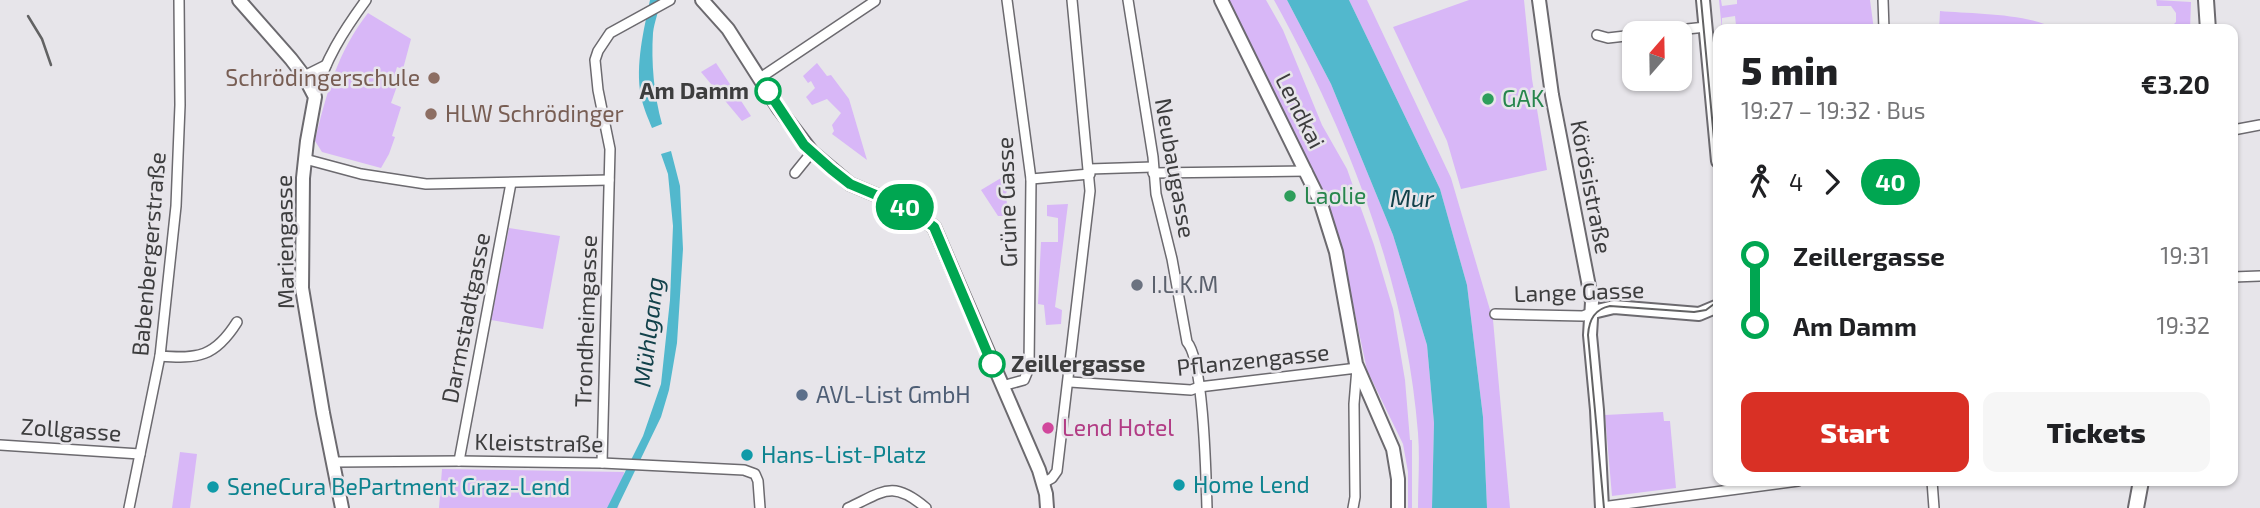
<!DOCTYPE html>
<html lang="en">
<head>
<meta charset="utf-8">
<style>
	body { margin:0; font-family:"Exo 2",sans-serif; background:#f6f6f6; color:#202124; height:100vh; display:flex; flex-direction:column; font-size:26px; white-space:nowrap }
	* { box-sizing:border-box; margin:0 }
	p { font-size:23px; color:#757577 }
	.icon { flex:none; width:38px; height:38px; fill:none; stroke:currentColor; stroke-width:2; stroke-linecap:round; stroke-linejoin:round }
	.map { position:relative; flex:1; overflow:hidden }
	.sheet { position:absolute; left:1713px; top:24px; width:525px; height:462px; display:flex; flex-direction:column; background:#fff; border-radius:14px; box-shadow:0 2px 5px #0004 }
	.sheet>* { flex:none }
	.badge { padding:0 14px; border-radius:23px; font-size:24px; line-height:46px }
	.needle { width:46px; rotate:20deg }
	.controls { position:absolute; left:1622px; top:21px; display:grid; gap:14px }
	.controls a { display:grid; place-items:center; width:70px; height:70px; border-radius:14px; background:#fff; box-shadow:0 2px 5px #0004; font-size:35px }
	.map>.badge { position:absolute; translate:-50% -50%; box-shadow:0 0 0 4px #fff }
	.legs { display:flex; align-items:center; gap:10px; height:77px; padding:0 28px; font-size:23px }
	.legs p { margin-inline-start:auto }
	.overview { display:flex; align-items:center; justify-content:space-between; height:119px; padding:0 28px }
	h1 { font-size:38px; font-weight:800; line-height:52px }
	.button { display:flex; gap:14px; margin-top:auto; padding:14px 28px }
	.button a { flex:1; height:80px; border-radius:14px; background:#d93025; color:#fff; font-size:28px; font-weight:800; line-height:80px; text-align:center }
	.button a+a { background:#f6f6f6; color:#202124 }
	ul { padding:0 28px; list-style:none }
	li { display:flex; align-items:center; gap:24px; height:70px; font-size:26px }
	li i { display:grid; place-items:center; width:10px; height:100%; margin:0 9px; background:currentColor }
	li i::after { content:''; width:18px; height:18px; margin:-9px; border:5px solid; border-radius:50%; background:#fff }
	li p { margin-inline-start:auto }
	li:first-child i { background:linear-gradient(#0000 50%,currentColor 0) }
	li:last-child i { background:linear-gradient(currentColor 50%,#0000 0) }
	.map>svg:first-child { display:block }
</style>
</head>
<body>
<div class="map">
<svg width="2260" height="508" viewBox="0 0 2260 508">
	<rect width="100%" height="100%" fill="#e7e5ea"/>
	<g fill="#d8b7f7">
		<polygon points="1227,0 1266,0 1283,30 1322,125 1347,169 1374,245 1393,309 1405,380 1410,440 1412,440 1412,508 1408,508 1408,472 1403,444 1367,370 1342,253 1314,172"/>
		<path d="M1274,0h13l44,84 62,151 34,110 7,78 -2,85h-14c0,-25 2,-50 0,-75 -12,-153 -70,-299 -144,-433z"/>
		<polygon points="1349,0 1367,0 1451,178 1493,320 1510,508 1487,508 1483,417 1467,285 1440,189"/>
		<polygon points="1469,0 1524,0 1532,79 1547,170 1461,189 1447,141 1393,27"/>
		<polygon points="1719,0 1721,0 1722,6 1737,4 1737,0 1870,0 1874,30 1732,30 1732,26 1736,25 1735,16 1722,18 1722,30"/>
		<polygon points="2156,0 2191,2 2190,30 2168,30 2176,22 2176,13 2171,6 2157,6"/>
		<path d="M1940,11c31,3 91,2 117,19h-118z"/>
		<path d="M368,13l43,26 -8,30 -6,-2 -5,17 5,2 -6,17 10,4 -9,29 3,1 -6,17 -8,14 -59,-16 -7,-11c11,-47 23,-90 53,-128z"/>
		<polygon points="716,63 751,116 742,121 701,72"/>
		<polygon points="817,63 827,76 831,75 849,99 867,160 832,134 834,131 832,125 841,113 827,99 812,105 806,97 815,88 811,81 808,83 803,76"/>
		<polygon points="1001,178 1010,179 1006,194 1008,216 998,216 981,190"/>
		<polygon points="1068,204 1055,307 1062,310 1061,324 1046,325 1044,305 1038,304 1041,242 1058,242 1058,218 1047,216 1047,205"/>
		<polygon points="509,228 560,236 543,329 491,320"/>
		<polygon points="1663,412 1664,421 1670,421 1676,488 1612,496 1605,415"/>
		<polygon points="180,452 197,454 190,508 172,508"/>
		<polygon points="442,469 624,472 618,508 439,508"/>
	</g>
	<g fill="#52b8cd">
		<path d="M650,0h10c-1,12 -6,22 -7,33 -2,29 1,63 9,91l-10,4c-4,-10 -9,-21 -11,-32 -6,-31 3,-67 9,-96z"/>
		<polygon points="1287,0 1349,0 1440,189 1467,285 1483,417 1487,508 1432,508 1434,423 1427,345 1393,235 1331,84"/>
		<polygon points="671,151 680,186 683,249 677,343 669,390 661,417 617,508 607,508 643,436 661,384 670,300 673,226 668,174 661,154"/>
	</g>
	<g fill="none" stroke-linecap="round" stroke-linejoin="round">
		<g stroke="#6c6a6f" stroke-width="12">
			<g id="street">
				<path d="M1128,0l25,157 3,37 16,65 15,83c17,19 19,136 20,166"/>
				<polyline points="1883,0 1884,30"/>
				<polyline points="1649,33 1706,27"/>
				<polyline points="1597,35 1608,38 1634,35"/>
				<polyline points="304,76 326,65"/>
				<polyline points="760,78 875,1"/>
				<path d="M315,97c9,-36 29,-67 51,-97"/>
				<polyline points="2233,130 2260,125"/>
				<polyline points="305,159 361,174 426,184 609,180"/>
				<polyline points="1089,169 1153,167"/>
				<polyline points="795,173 812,152"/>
				<polyline points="1153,173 1307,171"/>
				<polyline points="1031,179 1090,174"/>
				<polyline points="2233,277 2260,276"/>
				<polyline points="1495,314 1583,316 1593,312"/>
				<path d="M160,356c38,3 55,1 77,-34"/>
				<polyline points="1070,382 1191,390 1199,387 1357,368 1354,404 1355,497 1353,508"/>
				<polyline points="1002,386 1024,380 1029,368 1031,179 1007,0"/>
				<polyline points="0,445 140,454"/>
				<polyline points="459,461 511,183"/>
				<polyline points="334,462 459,461 602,463 744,470 755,474 758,481 760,508"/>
				<polyline points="602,463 610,149 598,90 595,60 598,51 610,33 670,0"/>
				<polyline points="1932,481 1934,508"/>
				<polyline points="1043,483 1052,478 1057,471 1090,191 1072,0"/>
				<polyline points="1602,507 1798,481"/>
				<polyline points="129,508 160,356 176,206 180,105 179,0"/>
				<path d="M848,508c35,-16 44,-29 78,0"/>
			</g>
		</g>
		<g stroke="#6c6a6f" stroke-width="16">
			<g id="secondary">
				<polyline points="239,0 291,59 304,76 315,97 307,141 303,178 302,288 323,413 342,508"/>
				<polyline points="702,0 728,29 779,109 812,152 850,184 907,208 934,227 1039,470 1046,494 1047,508"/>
				<polyline points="1221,0 1320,201 1336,252 1356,364 1393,449 1398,479 1398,508"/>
				<polyline points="1539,0 1552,95 1592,302 1590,335 1597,410 1602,508"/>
				<polyline points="1703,0 1718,161"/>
				<polyline points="1593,312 1614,307 1699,314 1718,306"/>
			</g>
		</g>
		<g stroke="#6c6a6f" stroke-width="18">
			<g id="primary">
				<polyline points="2206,0 2208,30"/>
				<polyline points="2136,508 2141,481"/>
			</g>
		</g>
		<use href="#street" stroke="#fff" stroke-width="9"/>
		<use href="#secondary" stroke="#fff" stroke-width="12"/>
		<use href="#primary" stroke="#fff" stroke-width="14"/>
		<g stroke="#626263" stroke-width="2">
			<polyline points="1701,0 1718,182"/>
			<path d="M1604,508l-16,-173c1,-16 7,-26 22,-29l84,6 12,-2 12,-9"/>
		</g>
		<polyline stroke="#626263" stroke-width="2.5" points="28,16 42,39 51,65"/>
	</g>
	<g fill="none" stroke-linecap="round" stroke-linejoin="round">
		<g stroke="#fff" stroke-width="16">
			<polyline id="line-1" points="768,91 804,145 831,169 850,184 907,208 934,227 992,364"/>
		</g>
		<use href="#line-1" stroke="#00a651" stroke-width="10"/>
	</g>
	<g fill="#8d6e63" stroke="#e7e5ea" stroke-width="2.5">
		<circle cx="434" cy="78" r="7"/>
		<circle cx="431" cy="114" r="7"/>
	</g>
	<g fill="#fff" stroke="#00a651" stroke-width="3.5">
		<circle cx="768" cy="91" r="12"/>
		<circle cx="992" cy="364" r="12"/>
	</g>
	<g fill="#2e9e5b" stroke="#e7e5ea" stroke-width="2.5">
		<circle cx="1488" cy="99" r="7"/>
		<circle cx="1290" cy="196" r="7"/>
	</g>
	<circle fill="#6b7280" stroke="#e7e5ea" stroke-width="2.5" cx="1137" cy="285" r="7"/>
	<circle fill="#5c6f8a" stroke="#e7e5ea" stroke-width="2.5" cx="802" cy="395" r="7"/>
	<circle fill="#d1479c" stroke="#e7e5ea" stroke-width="2.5" cx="1048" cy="428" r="7"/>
	<g fill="#0f9aa8" stroke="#e7e5ea" stroke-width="2.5">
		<circle cx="747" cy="455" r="7"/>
		<circle cx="1179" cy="485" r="7"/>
		<circle cx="213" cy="487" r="7"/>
	</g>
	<g text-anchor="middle" stroke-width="5" stroke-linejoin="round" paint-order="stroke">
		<g font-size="23" fill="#785e54" stroke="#e7e5ea" text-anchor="end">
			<text x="420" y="86">Schrödingerschule</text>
			<text x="445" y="122" text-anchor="start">HLW Schrödinger</text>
		</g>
		<g font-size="23" font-weight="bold" fill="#3d3d3e" stroke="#e7e5ea" text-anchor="end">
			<text x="749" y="99">Am Damm</text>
			<text x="1011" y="372" text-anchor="start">Zeillergasse</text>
		</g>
		<g font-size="23" fill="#27864d" stroke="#e7e5ea" text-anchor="start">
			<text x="1502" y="107">GAK</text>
			<text x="1304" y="204">Laolie</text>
		</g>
		<g font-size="23" fill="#3d3d3e" stroke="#e7e5ea">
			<text transform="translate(1300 111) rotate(63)" y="8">Lendkai</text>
			<text transform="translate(1175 168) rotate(80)" y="8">Neubaugasse</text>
			<text transform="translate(1591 187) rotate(79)" y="8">Körösistraße</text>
			<text transform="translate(1007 202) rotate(-92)" y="8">Grüne Gasse</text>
			<text transform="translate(285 242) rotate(-91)" y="8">Mariengasse</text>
			<text transform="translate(149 254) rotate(-85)" y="8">Babenbergerstraße</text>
			<text transform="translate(1579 292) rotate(-2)" y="8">Lange Gasse</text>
			<text transform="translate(466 318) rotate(-79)" y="8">Darmstadtgasse</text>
			<text transform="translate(586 321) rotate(-88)" y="8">Trondheimgasse</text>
			<text transform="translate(1253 360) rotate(-6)" y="8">Pflanzengasse</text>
			<text transform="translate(71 430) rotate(4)" y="8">Zollgasse</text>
			<text transform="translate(539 443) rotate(1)" y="8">Kleiststraße</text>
		</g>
		<g font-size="23" fill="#5b616d" stroke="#e7e5ea" text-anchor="start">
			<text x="1151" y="293">I.L.K.M</text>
		</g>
		<g font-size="23" fill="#4e5e75" stroke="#e7e5ea" text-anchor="start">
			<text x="816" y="403">AVL-List GmbH</text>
		</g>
		<g font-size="23" fill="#b23c85" stroke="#e7e5ea" text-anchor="start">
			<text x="1062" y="436">Lend Hotel</text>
		</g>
		<g font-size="23" fill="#0d838f" stroke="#e7e5ea" text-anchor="start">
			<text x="761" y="463">Hans-List-Platz</text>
			<text x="1193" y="493">Home Lend</text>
			<text x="227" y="495">SeneCura BePartment Graz-Lend</text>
		</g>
		<g font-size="24" font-style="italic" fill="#12414a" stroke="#e7e5ea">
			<text x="1412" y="207">Mur</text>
			<text transform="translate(649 332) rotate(-83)" y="8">Mühlgang</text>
		</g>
	</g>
</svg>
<div class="controls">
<a><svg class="needle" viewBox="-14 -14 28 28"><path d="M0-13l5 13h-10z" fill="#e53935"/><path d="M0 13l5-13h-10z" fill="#757577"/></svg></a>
</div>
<b class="badge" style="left:905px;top:207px;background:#00a651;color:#fff">40</b>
<section class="sheet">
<div class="overview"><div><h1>5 min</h1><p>19:27 – 19:32 · Bus</p></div><b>€3.20</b></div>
<div class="legs"><svg class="icon" aria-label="walk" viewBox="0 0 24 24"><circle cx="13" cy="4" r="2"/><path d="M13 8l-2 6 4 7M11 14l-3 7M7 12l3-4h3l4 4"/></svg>4<svg class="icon" aria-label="forward" viewBox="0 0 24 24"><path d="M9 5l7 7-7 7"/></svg><b class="badge" style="background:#00a651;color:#fff">40</b></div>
<ul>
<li><i style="color:#00a651"></i><b>Zeillergasse</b><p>19:31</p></li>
<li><i style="color:#00a651"></i><b>Am Damm</b><p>19:32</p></li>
</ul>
<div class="button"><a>Start</a><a>Tickets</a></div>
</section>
</div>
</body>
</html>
